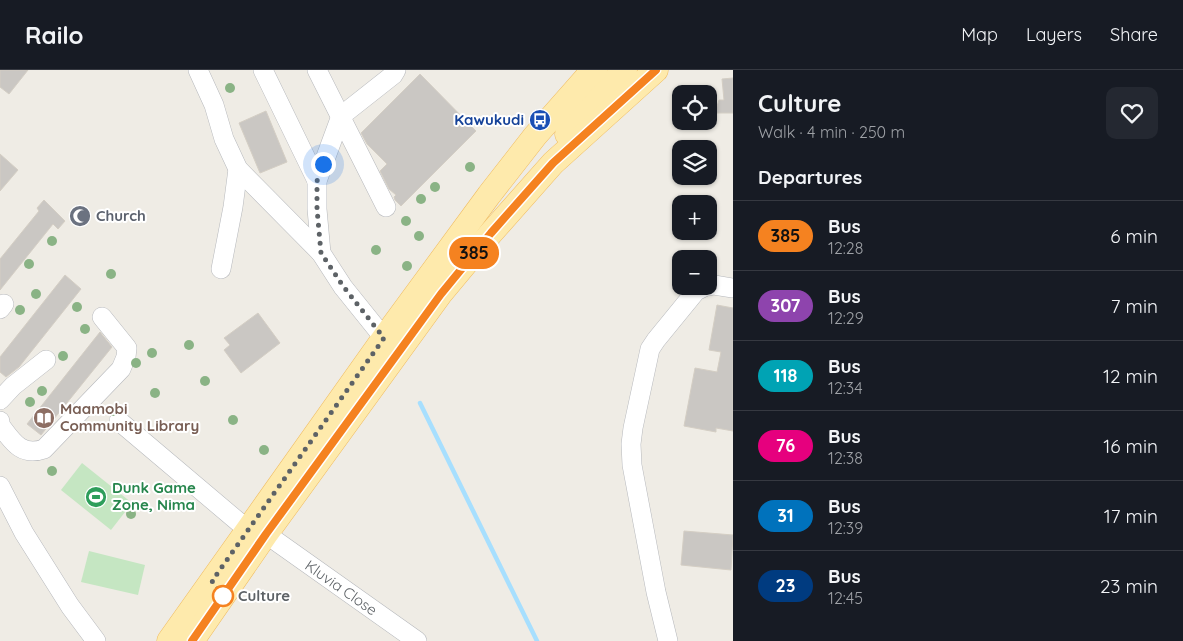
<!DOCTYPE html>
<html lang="en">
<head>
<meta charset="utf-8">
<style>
	body { margin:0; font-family:Quicksand,sans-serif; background:#242831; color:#f1f3f6; height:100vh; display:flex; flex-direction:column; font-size:19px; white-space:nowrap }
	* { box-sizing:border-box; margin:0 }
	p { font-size:16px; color:#9ea1a6 }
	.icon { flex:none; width:28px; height:28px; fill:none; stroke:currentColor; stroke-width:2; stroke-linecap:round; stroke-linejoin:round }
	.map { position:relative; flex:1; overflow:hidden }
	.drawer { display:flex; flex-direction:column; background:#171b24; width:450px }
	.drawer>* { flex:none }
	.badge { padding:0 10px; border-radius:16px; font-size:18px; line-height:32px }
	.buttons { position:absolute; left:672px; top:15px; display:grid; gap:10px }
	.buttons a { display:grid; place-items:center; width:45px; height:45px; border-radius:10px; background:#171b24; box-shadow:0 1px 4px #0004; font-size:25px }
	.you { position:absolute; width:25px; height:25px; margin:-12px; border:4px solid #fff; border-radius:50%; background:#1a73e8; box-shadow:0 0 0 8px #1a73e833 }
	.map>.badge { position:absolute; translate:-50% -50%; box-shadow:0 0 0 2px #fff }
	h2 { padding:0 25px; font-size:19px; line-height:45px }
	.round { display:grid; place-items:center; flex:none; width:52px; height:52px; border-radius:10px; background:#242831 }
	.overview { display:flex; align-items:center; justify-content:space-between; height:85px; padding:0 25px }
	h1 { font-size:24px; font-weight:800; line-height:38px }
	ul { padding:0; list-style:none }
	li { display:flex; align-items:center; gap:15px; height:70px; padding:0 25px; border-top:1px solid #363941 }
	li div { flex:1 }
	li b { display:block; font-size:19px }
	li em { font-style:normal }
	li .badge { min-width:55px; font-weight:700; text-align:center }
	header { display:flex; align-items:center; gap:30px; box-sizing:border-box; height:70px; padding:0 25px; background:#171b24; border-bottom:1px solid #363941 }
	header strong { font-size:24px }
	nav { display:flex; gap:28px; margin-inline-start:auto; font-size:18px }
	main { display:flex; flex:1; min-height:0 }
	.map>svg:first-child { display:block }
</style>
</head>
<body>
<header>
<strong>Railo</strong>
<nav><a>Map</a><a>Layers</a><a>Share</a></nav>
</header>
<main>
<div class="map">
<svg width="733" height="571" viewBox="0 0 733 571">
	<rect width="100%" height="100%" fill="#efece5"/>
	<g fill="#c5e6c2">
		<polygon points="82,393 132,433 111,460 61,420"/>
		<polygon points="89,481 145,495 138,525 81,512"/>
	</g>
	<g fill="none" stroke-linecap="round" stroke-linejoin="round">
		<polyline stroke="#a7dffe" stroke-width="4.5" points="420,333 537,571"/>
	</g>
	<g fill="#cac7c3" stroke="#d4cec4">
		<polygon points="0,0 28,0 9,24 0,17"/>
		<polygon points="420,4 476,61 401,136 395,130 394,127 396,125 389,119 380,101 387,94 367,74 361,63"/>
		<polygon points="733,8 733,43 715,43 719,30 724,30 722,9"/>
		<polygon points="266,41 287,92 260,103 239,53"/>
		<polygon points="0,84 18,100 0,121"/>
		<polygon points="44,130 65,151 58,159 53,154 0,220 0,189 39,141 37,138"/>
		<polygon points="65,205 81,219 19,297 6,307 0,302 0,287"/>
		<polygon points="717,235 733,238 733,361 716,358 716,362 684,356 695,298 717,302 721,282 709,280"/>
		<polygon points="258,243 280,273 241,303 224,280 230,275 224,268"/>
		<polygon points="100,262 112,277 41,365 27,354"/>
		<polygon points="684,461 733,465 731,500 681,495"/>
	</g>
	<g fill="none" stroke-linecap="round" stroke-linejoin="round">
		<g stroke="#b6b8bc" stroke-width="20">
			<g id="minor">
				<polyline points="198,0 214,35 224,69 238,99 321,183"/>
				<polyline points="263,0 317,111"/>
				<polyline points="317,0 386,137"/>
				<polyline points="221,199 233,137 238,99"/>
				<polyline points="709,216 714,215 733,218"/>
				<polyline points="0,239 4,234"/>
				<polyline points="384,268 343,217 321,183 317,139 317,111 341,46 393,5 396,0"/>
				<polyline points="0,330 13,316 46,290"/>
				<path d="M0,351v4c12,16 21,32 44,24l77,-80 5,-12 1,-9 -25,-31"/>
				<polyline points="119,351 248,460"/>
				<polyline points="0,416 24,463 70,536 96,571"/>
				<polyline points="266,464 417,571"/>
				<polyline points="668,571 656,522 632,395 631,374 633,358 650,279 656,270 696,221 706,216"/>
			</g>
		</g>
		<g stroke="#f0bb5e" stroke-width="25">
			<g id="major">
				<polyline points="567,64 608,16 625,0"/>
				<polyline points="169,571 384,268 489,125 535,66 587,7 595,0"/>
				<polyline points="192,571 266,464 441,223 491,163 553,93 656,0"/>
			</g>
		</g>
		<use href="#minor" stroke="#fff" stroke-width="19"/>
		<use href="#major" stroke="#feeaac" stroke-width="24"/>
	</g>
	<g fill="#8ab385">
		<circle cx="230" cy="18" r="5"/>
		<circle cx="470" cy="97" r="5"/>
		<circle cx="435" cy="117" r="5"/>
		<circle cx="421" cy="129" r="5"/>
		<circle cx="406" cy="151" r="5"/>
		<circle cx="419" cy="166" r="5"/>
		<circle cx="52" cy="171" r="5"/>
		<circle cx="376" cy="180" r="5"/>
		<circle cx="29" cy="194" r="5"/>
		<circle cx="407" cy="196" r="5"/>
		<circle cx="111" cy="204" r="5"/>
		<circle cx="36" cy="224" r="5"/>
		<circle cx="77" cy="237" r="5"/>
		<circle cx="20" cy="240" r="5"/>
		<circle cx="85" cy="259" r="5"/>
		<circle cx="189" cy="275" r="5"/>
		<circle cx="152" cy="283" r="5"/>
		<circle cx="63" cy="286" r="5"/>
		<circle cx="136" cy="293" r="5"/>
		<circle cx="205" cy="311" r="5"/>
		<circle cx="42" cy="321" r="5"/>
		<circle cx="155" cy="323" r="5"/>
		<circle cx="30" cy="332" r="5"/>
		<circle cx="113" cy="341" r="5"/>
		<circle cx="233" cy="350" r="5"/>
		<circle cx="264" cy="380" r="5"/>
		<circle cx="52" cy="401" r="5"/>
		<circle cx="131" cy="444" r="5"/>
	</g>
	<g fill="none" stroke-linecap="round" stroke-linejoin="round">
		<g stroke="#fff" stroke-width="11">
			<polyline id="line" points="192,571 266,464 441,224 491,163 553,93 656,0"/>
		</g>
		<use href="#line" stroke="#f58220" stroke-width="8"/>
		<polyline stroke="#5d6266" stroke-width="5" stroke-dasharray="0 9" points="223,526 212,511 384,268 343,216 321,183 317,139 317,111 323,94"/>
	</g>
	<defs>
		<g id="bus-disc" transform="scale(1.125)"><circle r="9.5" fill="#1a4fb4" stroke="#fff"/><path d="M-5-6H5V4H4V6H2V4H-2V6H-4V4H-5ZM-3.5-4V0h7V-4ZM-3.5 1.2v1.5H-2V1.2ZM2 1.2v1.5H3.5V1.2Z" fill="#fff"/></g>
		<g id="mosque-disc" transform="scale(1.125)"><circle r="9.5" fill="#6b7280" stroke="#fff"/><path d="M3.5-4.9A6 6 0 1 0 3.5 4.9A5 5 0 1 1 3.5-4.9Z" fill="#fff"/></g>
		<g id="library-disc" transform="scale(1.125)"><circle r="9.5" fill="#8d6e63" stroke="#fff"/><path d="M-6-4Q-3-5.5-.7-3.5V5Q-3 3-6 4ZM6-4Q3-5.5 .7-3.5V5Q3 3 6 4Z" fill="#fff"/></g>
		<g id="stadium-disc" transform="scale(1.125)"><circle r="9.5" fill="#2e9e5b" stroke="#fff"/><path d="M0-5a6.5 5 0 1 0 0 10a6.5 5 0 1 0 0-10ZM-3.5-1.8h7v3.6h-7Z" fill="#fff"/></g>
	</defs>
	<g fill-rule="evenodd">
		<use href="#bus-disc" x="540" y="50"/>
		<use href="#mosque-disc" x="80" y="146"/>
		<use href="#library-disc" x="44" y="348"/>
		<use href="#stadium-disc" x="96" y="427"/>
	</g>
	<circle fill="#fff" stroke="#f58220" stroke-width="2.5" cx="223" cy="526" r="10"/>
	<g text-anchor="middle" stroke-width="4" stroke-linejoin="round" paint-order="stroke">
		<g font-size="15" font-weight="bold" fill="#164399" stroke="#fff" text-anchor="end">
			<text x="524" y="55">Kawukudi</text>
		</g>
		<g font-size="15" font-weight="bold" fill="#5b616d" stroke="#fff" text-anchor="start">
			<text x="96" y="151">Church</text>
		</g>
		<g font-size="15" font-weight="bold" fill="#785e54" stroke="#fff" text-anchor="start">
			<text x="60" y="344">Maamobi<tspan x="60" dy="17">Community Library</tspan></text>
		</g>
		<g font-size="15" font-weight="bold" fill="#27864d" stroke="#fff" text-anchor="start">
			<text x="112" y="423">Dunk Game<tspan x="112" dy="17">Zone, Nima</tspan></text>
		</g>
		<g font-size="15" fill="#5d6266" stroke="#fff">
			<text transform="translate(341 518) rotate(35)" y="5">Kluvia Close</text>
		</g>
		<g font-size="15" font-weight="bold" fill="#5d6266" stroke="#fff" text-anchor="start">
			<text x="238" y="531">Culture</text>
		</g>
	</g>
</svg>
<div class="buttons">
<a><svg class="icon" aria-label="locate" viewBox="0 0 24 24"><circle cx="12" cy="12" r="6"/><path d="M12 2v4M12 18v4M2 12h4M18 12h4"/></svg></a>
<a><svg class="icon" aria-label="layers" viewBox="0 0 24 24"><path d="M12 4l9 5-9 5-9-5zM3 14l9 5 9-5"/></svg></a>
<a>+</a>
<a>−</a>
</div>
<div class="you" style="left:323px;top:94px"></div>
<b class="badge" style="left:474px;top:183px;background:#f58220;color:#111">385</b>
</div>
<section class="drawer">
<div class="overview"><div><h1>Culture</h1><p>Walk · 4 min · 250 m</p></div><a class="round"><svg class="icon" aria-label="heart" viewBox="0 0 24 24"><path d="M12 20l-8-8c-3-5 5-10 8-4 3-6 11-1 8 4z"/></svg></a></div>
<h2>Departures</h2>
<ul>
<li><span class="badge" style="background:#f58220;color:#111">385</span><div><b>Bus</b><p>12:28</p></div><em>6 min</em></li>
<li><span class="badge" style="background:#8e44ad;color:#fff">307</span><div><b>Bus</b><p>12:29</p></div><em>7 min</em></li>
<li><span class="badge" style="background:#00a3b4;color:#fff">118</span><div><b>Bus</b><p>12:34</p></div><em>12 min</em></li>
<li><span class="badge" style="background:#e6007e;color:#fff">76</span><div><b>Bus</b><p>12:38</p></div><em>16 min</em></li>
<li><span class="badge" style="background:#0072bc;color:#fff">31</span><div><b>Bus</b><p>12:39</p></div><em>17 min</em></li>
<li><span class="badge" style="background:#003b80;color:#fff">23</span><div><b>Bus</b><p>12:45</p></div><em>23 min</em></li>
</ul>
</section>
</main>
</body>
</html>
